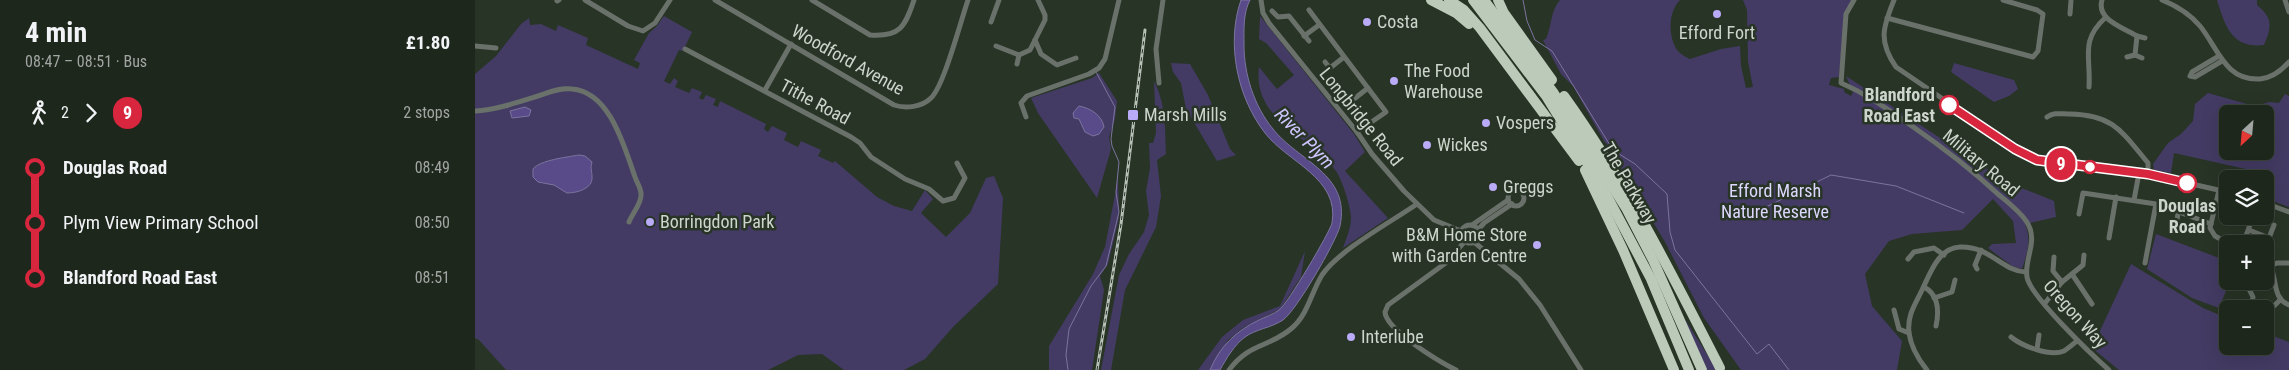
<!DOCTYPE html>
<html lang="en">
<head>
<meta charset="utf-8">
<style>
	body { margin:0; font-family:"Roboto Condensed",sans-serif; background:#2b3329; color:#f1f3f6; height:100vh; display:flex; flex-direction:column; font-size:19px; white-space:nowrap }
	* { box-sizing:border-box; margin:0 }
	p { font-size:16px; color:#a1a5a3 }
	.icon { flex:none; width:28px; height:28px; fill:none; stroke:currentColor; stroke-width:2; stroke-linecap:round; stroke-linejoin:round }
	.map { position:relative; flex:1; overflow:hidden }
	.panel { display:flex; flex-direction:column; background:#1e271c; width:475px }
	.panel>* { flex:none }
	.badge { padding:0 10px; border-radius:16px; font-size:18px; line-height:32px }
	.needle { width:32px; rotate:206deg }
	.tools { position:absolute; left:1744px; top:105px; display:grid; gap:10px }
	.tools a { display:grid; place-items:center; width:55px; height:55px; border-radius:8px; background:#1e271c; box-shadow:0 5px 20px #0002,0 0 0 1px #3c443b; font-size:25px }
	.map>.badge { position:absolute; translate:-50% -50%; box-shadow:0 0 0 2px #fff }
	.legs { display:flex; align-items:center; gap:8px; height:55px; padding:0 25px; font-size:16px }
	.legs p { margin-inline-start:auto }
	.overview { display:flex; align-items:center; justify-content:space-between; height:85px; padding:0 25px }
	h1 { font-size:28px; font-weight:700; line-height:38px }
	ul { padding:0 25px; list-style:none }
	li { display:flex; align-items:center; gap:18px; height:55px; font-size:19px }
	li i { display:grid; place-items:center; width:8px; height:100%; margin:0 6px; background:currentColor }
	li i::after { content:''; width:12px; height:12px; margin:-6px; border:4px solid; border-radius:50%; background:#1e271c }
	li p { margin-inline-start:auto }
	li:first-child i { background:linear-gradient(#0000 50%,currentColor 0) }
	li:last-child i { background:linear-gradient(currentColor 50%,#0000 0) }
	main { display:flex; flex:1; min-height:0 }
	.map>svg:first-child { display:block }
</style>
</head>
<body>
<main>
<section class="panel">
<div class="overview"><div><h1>4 min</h1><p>08:47 – 08:51 · Bus</p></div><b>£1.80</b></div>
<div class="legs"><svg class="icon" aria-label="walk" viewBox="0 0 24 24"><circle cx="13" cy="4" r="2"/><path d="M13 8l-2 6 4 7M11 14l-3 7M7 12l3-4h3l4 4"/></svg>2<svg class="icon" aria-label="forward" viewBox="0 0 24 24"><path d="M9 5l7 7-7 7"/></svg><b class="badge" style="background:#d7263d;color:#fff">9</b><p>2 stops</p></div>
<ul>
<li><i style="color:#d7263d"></i><b>Douglas Road</b><p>08:49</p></li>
<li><i style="color:#d7263d"></i><span>Plym View Primary School</span><p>08:50</p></li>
<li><i style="color:#d7263d"></i><b>Blandford Road East</b><p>08:51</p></li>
</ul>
</section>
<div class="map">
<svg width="1814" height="370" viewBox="0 0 1814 370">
	<rect width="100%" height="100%" fill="#283426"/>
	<g fill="#433b63" fill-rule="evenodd">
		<path d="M1085,0h120c-12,12 -12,36 -3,50 3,4 9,7 13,9l31,-10 19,-3 1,20 5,22 7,-1 -5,-25 -1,-52 -4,-10h109l-7,13 -6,64 -8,1 -2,7 15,4v3l7,4 2,-4 -7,-16 161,106 47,19 2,16 -31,7c7,17 2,29 -3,45l-10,-3 -24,-18 4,-4 24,-1 -3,-22 -20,-22 -31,31 -50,4 -23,7 -24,33 7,32 30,35 -5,29h-156l-37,-52 -39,-76 -50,-83 2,-2 -13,-16 -31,-55 -12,-12 -18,-34 3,-1c6,-14 4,-27 14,-39z"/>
		<path d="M1742,0h40v5c16,13 15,22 7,40 -32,4 -39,-19 -47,-45z"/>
		<polygon points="189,16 217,32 208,51 204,50 189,81 195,84 199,78 203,81 200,87 214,93 217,88 227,92 224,98 228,100 231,95 241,99 238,105 243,107 245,101 291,124 289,129 293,132 297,126 312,133 309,140 323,147 326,141 346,150 343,156 358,163 360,161 402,197 419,206 437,211 450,190 458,199 446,213 471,237 495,213 511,178 519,176 528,198 523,284 478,327 450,359 429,370 369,370 347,354 323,355 293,370 31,370 4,340 0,338 0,74 21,56 46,24 54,18 55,25 66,24 81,31 83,25 113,38 111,45 163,69 165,63 159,60 174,33 181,27"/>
		<path d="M785,16l94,118 11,18 -20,19 43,47 -45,30c3,-9 8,-20 8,-30 0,-10 -9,-39 -15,-47 -25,-35 -84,-50 -77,-104l18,22 17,-14 -28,-32 -7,-4z"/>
		<polygon points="696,63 715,64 733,95 755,149 761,155 742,161 711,109 706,83 698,72"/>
		<polygon points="1479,63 1539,80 1543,89 1534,96 1519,102 1476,72"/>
		<polygon points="624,73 642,101 640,119 634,137 636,149 622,198 563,113 556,98 617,78"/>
		<path d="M679,81c12,23 11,48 12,73l-9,6 4,36 -5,31 -31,63 -14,80h-10l18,-95 10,-21 15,-22 5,-17 -3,-24 4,-23 -1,-25h4l3,-10z"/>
		<path d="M1733,93l46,13 16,-4 9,1 6,-9 4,2v111l-24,-9 3,-24 -94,-21 -3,20 -17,-3 -1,-6 15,-21 13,-9 12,-13 2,-17zM1752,114h38v37h-38z"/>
		<polygon points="643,179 644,218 633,264 625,276 629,290 617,370 574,370 574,346 618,274 630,247"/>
		<polygon points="1681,234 1752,261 1752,281 1755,281 1744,308 1717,298 1672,269"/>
		<polygon points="830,251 826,277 805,309 768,328 753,340 735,370 723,370 747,337 768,320 805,306"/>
		<polygon points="1656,264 1728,308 1752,318 1752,346 1790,346 1790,333 1814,342 1814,370 1644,370 1617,348"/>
		<polygon points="1211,321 1242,370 1232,370 1210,322"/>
	</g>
	<g fill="#594b8a" stroke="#7c749e">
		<path d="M766,0h9c-7,13 -6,30 -6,45 0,29 10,61 29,84 25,32 78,45 67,97 -4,16 -44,85 -57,94 -12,8 -27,9 -38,17 -10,7 -19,22 -25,33h-10c10,-24 26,-39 49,-50 6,-3 15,-6 20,-10 8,-5 51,-78 53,-87 8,-45 -45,-61 -67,-90 -28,-36 -39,-90 -24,-133z"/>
		<path d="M604,106c11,2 23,9 25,21l-5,7 -6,2 -8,-4 -6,-13 -5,-1 -1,-5z"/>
		<polygon points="50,107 56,110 54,116 37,118 35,111"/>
		<path d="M104,155l6,1 7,6c-2,7 0,8 0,15 1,12 -16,16 -25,16l-13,-8 -16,-3 -5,-5v-8c7,-9 35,-12 46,-14z"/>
	</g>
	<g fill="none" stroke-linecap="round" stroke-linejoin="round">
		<g stroke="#7c749e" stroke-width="1">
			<polyline points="1048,0 1052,21 1060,40 1077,51 1138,150 1160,164 1192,194 1195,232 1200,250 1282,354 1294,344 1314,370"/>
			<polyline points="1291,207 1356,175 1421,186 1489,213"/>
			<polyline points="593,370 591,355 594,329 616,286 631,266 644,212 641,192 644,162 637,146 636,139 640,107 621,72"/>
		</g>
		<g stroke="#6a716a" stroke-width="5">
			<polyline points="110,0 153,26 168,31 180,23 195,0"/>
			<path d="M240,0l179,105c12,4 28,2 37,-7 13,-12 30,-78 37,-98"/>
			<path d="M337,0l58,35c30,2 35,-8 44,-35"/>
			<polyline points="786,0 788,13 794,23 882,132 897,154 929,191 959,220 986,231"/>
			<path d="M1379,0l-8,14 -5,69c26,11 45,25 68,41 32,22 62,45 90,71 10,8 23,18 29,29 10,18 -4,35 -1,53 3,19 65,78 82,93"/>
			<path d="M1419,0c-11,27 -16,41 2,67l129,88 21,7 102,12 79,18"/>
			<path d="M1627,0c-6,20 22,28 35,36l-2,19"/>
			<path d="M1687,0c15,6 27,13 38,26 18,22 25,55 60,53 12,-1 21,-8 29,-17"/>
			<polyline points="1810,0 1814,12"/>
			<polyline points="82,1 84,0"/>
			<polyline points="834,10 911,112 882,132"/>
			<polyline points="797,11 803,17 814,16 834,41"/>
			<polyline points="1595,14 1596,0"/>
			<polyline points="1412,18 1558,57 1563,51 1568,14 1562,10 1528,0"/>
			<polyline points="516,22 524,0"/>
			<polyline points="829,36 844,25"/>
			<polyline points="1662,36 1670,38"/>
			<polyline points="560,40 566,54 582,65 601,58"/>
			<polyline points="0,46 21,48"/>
			<polyline points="521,46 544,55 555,50 570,20 570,15 563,0"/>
			<polyline points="210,49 376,137 385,143 396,157 430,179 454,189 468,201 479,198 490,178 482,163"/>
			<polyline points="1744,56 1717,72 1715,76 1720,77 1747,61"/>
			<polyline points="1652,57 1660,55 1667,58"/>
			<polyline points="850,62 855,68 869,57"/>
			<polyline points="542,64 544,55"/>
			<polyline points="684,83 681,49 688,0"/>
			<path d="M1614,87c2,-30 -9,-46 16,-69"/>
			<polyline points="290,90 316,44"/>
			<polyline points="879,99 893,88"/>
			<path d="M0,111c19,-1 41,-8 60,-14 11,-3 24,-10 37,-8 38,3 52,57 63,88 2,6 6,11 6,17 1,9 -9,20 -12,28"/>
			<polyline points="551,117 546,103 552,96 614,74 624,68 630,59 644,0"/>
			<path d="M1572,117c7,-5 14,-3 23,-3 44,1 52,18 78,49v11"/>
			<polyline points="1744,190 1735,228 1740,236 1754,244"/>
			<circle cx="1041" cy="198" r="8"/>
			<polyline points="1659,200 1664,173"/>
			<polyline points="1790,203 1814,212"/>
			<polyline points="1704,212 1736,224"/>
			<polyline points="1604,214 1608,193 1681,204 1670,263"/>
			<polyline points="1760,217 1776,222 1768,244"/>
			<polyline points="1702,219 1705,204"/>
			<polyline points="997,225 1033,200"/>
			<circle cx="995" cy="234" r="9"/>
			<polyline points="1003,230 1009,223 1037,204"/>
			<polyline points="1774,230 1794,238 1799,225"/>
			<polyline points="1634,238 1641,197"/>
			<polyline points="999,242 1044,279 1065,305 1106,370"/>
			<polyline points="1579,257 1578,271 1587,282"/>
			<polyline points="1433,259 1439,252 1459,248 1469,255"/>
			<path d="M1790,261c15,11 4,36 24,44"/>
			<polyline points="1795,266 1802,263 1814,263"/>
			<polyline points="1502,269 1500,265 1506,250"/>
			<polyline points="1597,274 1617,304"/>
			<path d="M1449,287c15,8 15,25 12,39"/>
			<polyline points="1773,287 1778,297 1776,309"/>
			<polyline points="1459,298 1477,292 1480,280"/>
			<polyline points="1570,303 1587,282 1608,265 1609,255"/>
			<polyline points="1419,310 1424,329 1434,333"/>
			<polyline points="1790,310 1799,306 1805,300"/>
			<path d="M1536,337c11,9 39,20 53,14 5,-3 9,-7 13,-10"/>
			<polyline points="1562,349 1564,335"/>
			<path d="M754,370c21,-28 40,-22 63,-42 16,-14 19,-35 30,-53 17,-25 69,-53 95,-71"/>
			<path d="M981,370c-16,-8 -70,-40 -71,-58l3,-7 59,-43 18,-21"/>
			<path d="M1452,370c-9,-11 -16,-23 -18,-37 -2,-18 6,-28 13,-43 8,-16 16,-42 38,-43 30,-1 42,24 66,25"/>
		</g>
		<g stroke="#bbcab9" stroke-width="10">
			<polyline points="956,0 981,13 994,24"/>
			<polyline points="974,0 989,10 1005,28 1104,161"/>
			<polyline points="998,0 1071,96 1131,194 1176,279 1214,370"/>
			<polyline points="1009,0 1078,92 1151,208 1178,260 1227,370"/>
			<polyline points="1023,0 1029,13 1077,80"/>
			<path d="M1089,96c61,85 108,178 156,272"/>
			<polyline points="1110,170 1148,250 1199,370"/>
		</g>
		<g stroke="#b8c1b7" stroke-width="3">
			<polyline id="rail" points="622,370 646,224 670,30"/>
		</g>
		<use href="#rail" stroke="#283426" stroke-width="1" stroke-dasharray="4" stroke-linecap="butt"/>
	</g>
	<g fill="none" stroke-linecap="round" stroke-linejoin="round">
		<g stroke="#fff" stroke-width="11">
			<polyline id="line-1" points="1474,105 1540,149 1562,160 1673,174 1712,183"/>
		</g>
		<use href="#line-1" stroke="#d7263d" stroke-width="8"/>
	</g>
	<g fill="#b9abf7" stroke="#283426" stroke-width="2">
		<circle cx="1242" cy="14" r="5"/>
		<circle cx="892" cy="22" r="5"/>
		<circle cx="919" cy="81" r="5"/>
		<rect x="652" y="109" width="12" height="12" rx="2.5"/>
		<circle cx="1011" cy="123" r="5"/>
		<circle cx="952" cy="145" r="5"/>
		<circle cx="1018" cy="187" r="5"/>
		<circle cx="175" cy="222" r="5"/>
		<circle cx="1062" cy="245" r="5"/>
		<circle cx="876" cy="337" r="5"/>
	</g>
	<g fill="#fff" stroke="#d7263d" stroke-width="2.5">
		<circle cx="1474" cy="105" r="9"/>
		<circle cx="1615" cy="167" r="6"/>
		<circle cx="1712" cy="183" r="9"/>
	</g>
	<g text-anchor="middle" stroke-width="5" stroke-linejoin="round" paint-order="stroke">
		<g font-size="18" fill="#cdd5cc" stroke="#283426" text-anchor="start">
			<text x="902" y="28">Costa</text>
			<text x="1242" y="39" text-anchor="middle">Efford Fort</text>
			<text x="929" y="77">The Food<tspan x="929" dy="21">Warehouse</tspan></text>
			<text x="669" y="121">Marsh Mills</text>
			<text x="1021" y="129">Vospers</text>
			<text x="962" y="151">Wickes</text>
			<text x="1028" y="193">Greggs</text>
			<text x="185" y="228">Borringdon Park</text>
			<text x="1052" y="241" text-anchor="end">B&amp;M Home Store<tspan x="1052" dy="21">with Garden Centre</tspan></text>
			<text x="886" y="343">Interlube</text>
		</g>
		<g font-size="18" fill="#cdd5cc" stroke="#283426">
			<text transform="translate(373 60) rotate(29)" y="6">Woodford Avenue</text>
			<text transform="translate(340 102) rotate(28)" y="6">Tithe Road</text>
			<text transform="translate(886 117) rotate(51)" y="6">Longbridge Road</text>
			<text transform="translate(1506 163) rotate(40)" y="6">Military Road</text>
			<text transform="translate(1154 183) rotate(60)" y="6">The Parkway</text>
			<text transform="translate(1600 314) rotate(48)" y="6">Oregon Way</text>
		</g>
		<g font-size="18" font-weight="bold" fill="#cdd5cc" stroke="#283426" text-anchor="end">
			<text x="1460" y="101">Blandford<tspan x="1460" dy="21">Road East</tspan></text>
			<text x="1712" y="212" text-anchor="middle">Douglas<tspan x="1712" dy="21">Road</tspan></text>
		</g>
		<g font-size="18" fill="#ddd7fd" stroke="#283426">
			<text x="1300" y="197">Efford Marsh<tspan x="1300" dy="21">Nature Reserve</tspan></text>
		</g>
		<g font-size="19" font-style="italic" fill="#cec5fe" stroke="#283426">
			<text transform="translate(830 138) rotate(46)" y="7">River Plym</text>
		</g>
	</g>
</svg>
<div class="tools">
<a><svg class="needle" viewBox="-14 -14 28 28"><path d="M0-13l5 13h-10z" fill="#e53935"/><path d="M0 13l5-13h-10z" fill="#a1a5a3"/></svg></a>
<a><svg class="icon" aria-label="layers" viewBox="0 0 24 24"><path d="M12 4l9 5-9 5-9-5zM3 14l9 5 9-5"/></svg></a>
<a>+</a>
<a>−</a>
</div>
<b class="badge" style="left:1586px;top:164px;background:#d7263d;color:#fff">9</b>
</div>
</main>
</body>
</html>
